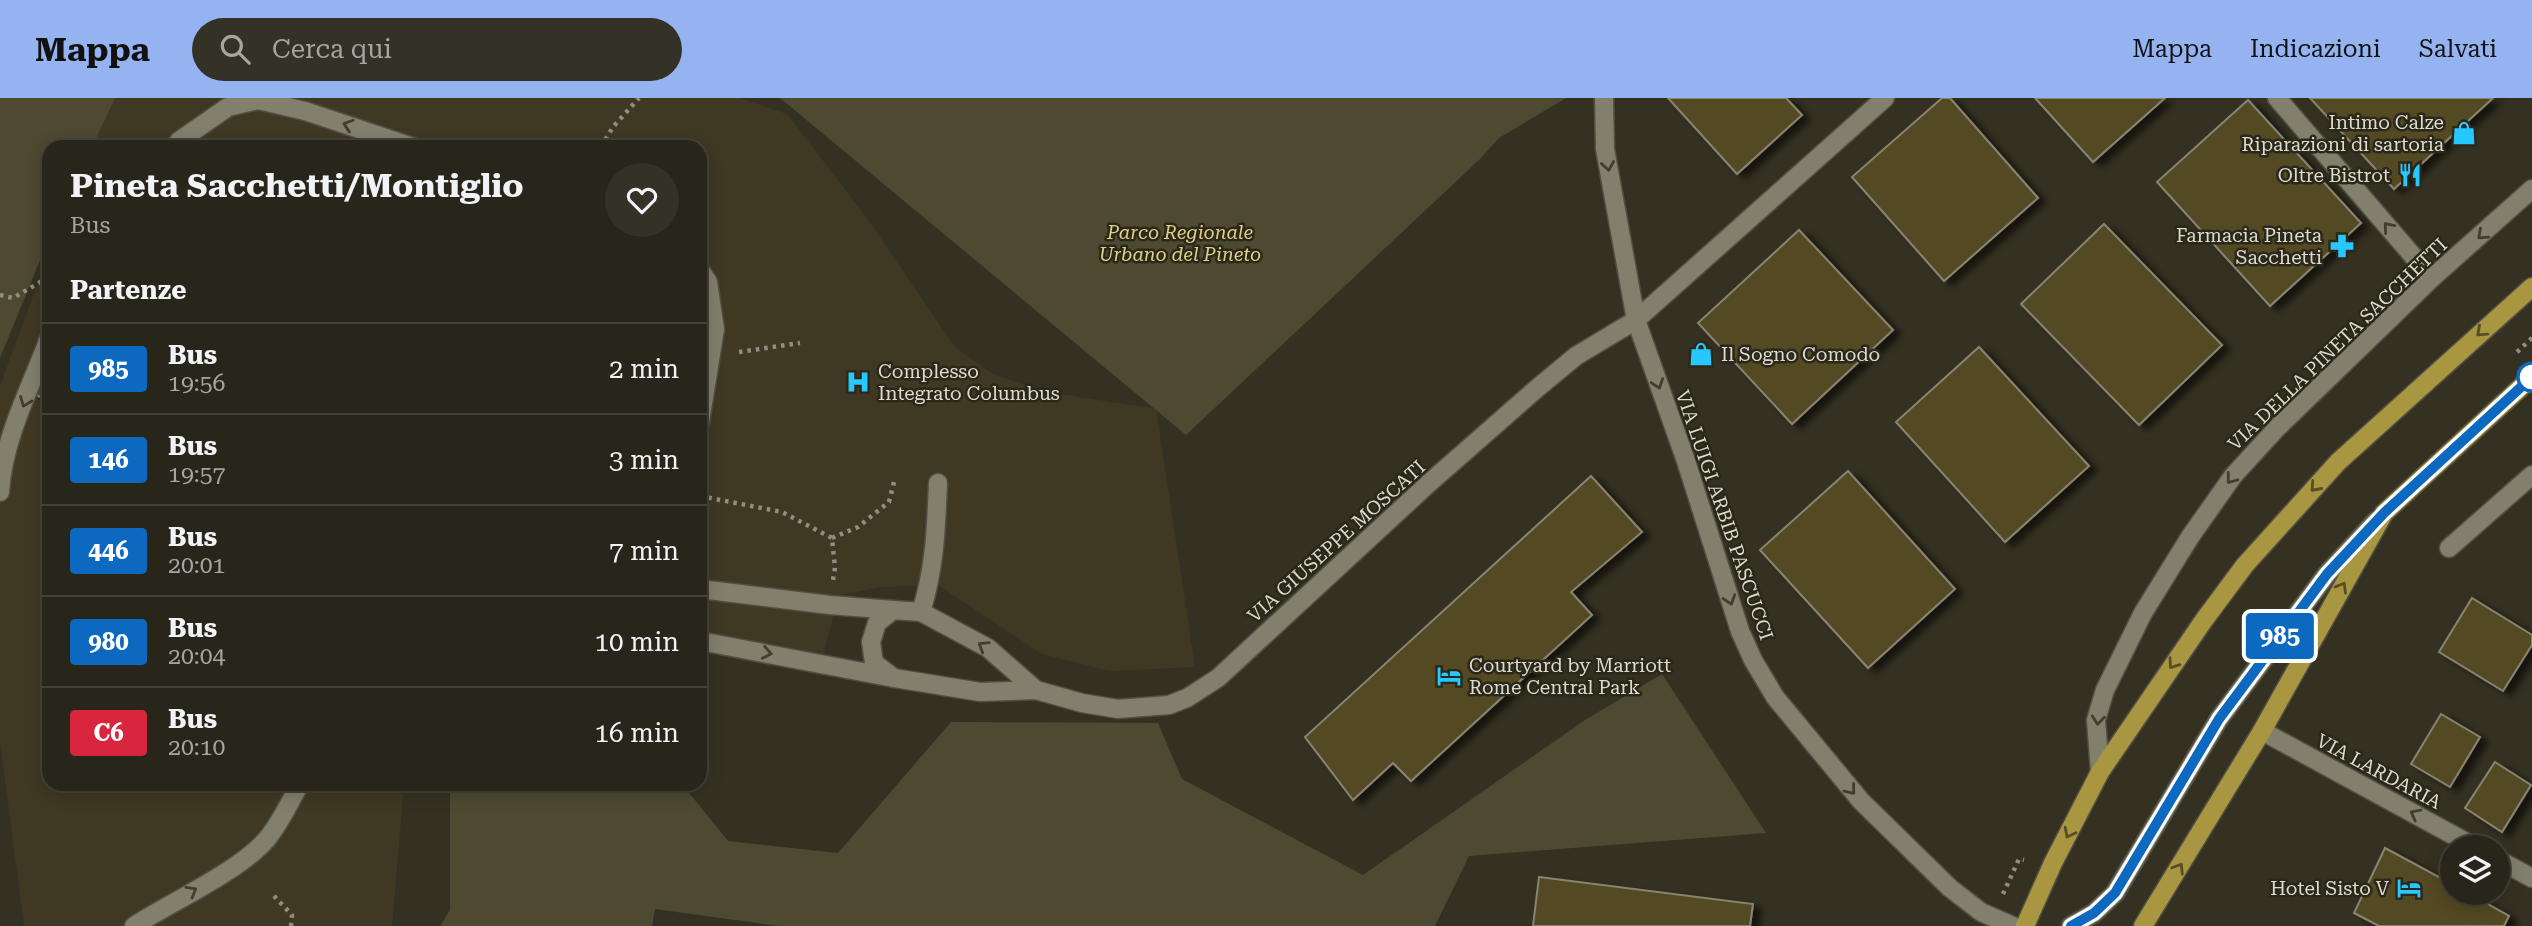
<!DOCTYPE html>
<html lang="it">
<head>
<meta charset="utf-8">
<style>
	body { margin:0; font-family:"Roboto Serif",serif; background:#343127; color:#f1f3f6; height:100vh; display:flex; flex-direction:column; font-size:26px; white-space:nowrap }
	* { box-sizing:border-box; margin:0 }
	p { font-size:23px; color:#a5a5a2 }
	.icon { flex:none; width:38px; height:38px; fill:none; stroke:currentColor; stroke-width:2; stroke-linecap:round; stroke-linejoin:round }
	.map { position:relative; flex:1; overflow:hidden }
	.drawer { position:absolute; left:42px; top:42px; width:665px; height:651px; display:flex; flex-direction:column; background:#28251a; border-radius:21px; box-shadow:0 4px 18px #0003,0 0 0 2px #444239 }
	.drawer>* { flex:none }
	.badge { padding:0 14px; border-radius:5px; font-size:24px; line-height:46px }
	.buttons { position:absolute; left:2440px; top:737px; display:grid; gap:14px }
	.buttons a { display:grid; place-items:center; width:70px; height:70px; border-radius:50%; background:#28251a; box-shadow:0 4px 18px #0003,0 0 0 2px #444239; font-size:35px }
	.map>.badge { position:absolute; translate:-50% -50%; box-shadow:0 0 0 4px #fff }
	h2 { padding:0 28px; font-size:26px; line-height:63px }
	.round { display:grid; place-items:center; flex:none; width:74px; height:74px; border-radius:37px; background:#343127 }
	.headline { display:flex; align-items:center; justify-content:space-between; height:119px; padding:0 28px }
	h1 { font-size:33px; font-weight:700; line-height:52px }
	ul { padding:0; list-style:none }
	li { display:flex; align-items:center; gap:21px; height:91px; padding:0 28px; border-top:2px solid #444239 }
	li div { flex:1 }
	li b { display:block; font-size:26px }
	li em { font-style:normal }
	li .badge { min-width:77px; font-weight:700; text-align:center }
	header { display:flex; align-items:center; gap:42px; box-sizing:border-box; height:98px; padding:0 35px; background:#95b2f1; color:#111 }
	header strong { font-size:33px }
	nav { display:flex; gap:38px; margin-inline-start:auto; font-size:24px }
	.search { width:490px; height:63px; background:#343127; display:flex; align-items:center; gap:18px; box-sizing:border-box; padding:0 24px; border-radius:38px; color:#a5a5a2; font-size:26px }
	.map>svg:first-child { display:block }
</style>
</head>
<body>
<header>
<strong>Mappa</strong>
<div class="search"><svg class="icon" aria-label="search" viewBox="0 0 24 24"><circle cx="10" cy="10" r="6"/><path d="M15 15l6 6"/></svg>Cerca qui</div>
<nav><a>Mappa</a><a>Indicazioni</a><a>Salvati</a></nav>
</header>
<div class="map">
<svg width="2532" height="828" viewBox="0 0 2532 828">
	<defs>
		<filter id="shadow"><feDropShadow dx="8" dy="4.5" stdDeviation="3.5" flood-color="#0009"/></filter>
	</defs>
	<rect width="100%" height="100%" fill="#353122"/>
	<g fill="#3f3923">
		<polygon points="112,0 739,0 787,16 867,120 954,248 991,275 1041,293 1156,311 1195,569 1109,573 1042,556 938,487 882,489 839,497 818,577 700,551 700,49 90,49"/>
		<polygon points="49,155 49,686 404,686 392,828 24,828 0,643 0,288"/>
	</g>
	<g fill="#4e4931">
		<polygon points="0,0 115,0 92,49 49,49 49,140 0,260"/>
		<polygon points="780,0 1566,0 1499,40 1480,61 1186,337"/>
		<polygon points="1662,576 1766,735 1469,758 1435,828 778,828 655,811 652,828 440,828 450,812 450,686 682,686 728,743 838,755 951,624 1158,625 1182,681 1363,777 1585,622"/>
	</g>
	<g fill="#524921" stroke="#888473" stroke-width="2" filter="url(#shadow)">
		<polygon points="1668,0 1786,0 1802,17 1737,76"/>
		<polygon points="1942,0 1950,0 2038,100 1944,183 1852,79"/>
		<polygon points="2035,0 2165,0 2093,64"/>
		<polygon points="2310,0 2493,0 2394,91"/>
		<polygon points="2248,2 2361,125 2270,208 2157,84"/>
		<polygon points="2104,126 2222,247 2139,327 2021,206"/>
		<polygon points="1799,132 1893,232 1792,326 1698,225"/>
		<polygon points="49,240 49,303 34,296"/>
		<polygon points="1979,249 2089,368 2005,444 1896,324"/>
		<polygon points="1848,373 1955,491 1868,570 1760,452"/>
		<polygon points="1591,378 1642,434 1571,494 1592,517 1411,683 1393,665 1353,702 1305,639"/>
		<polygon points="2472,500 2532,537 2532,547 2503,593 2439,554"/>
		<polygon points="2441,616 2480,639 2450,689 2411,666"/>
		<polygon points="2495,664 2531,687 2502,734 2465,710"/>
		<polygon points="2385,750 2452,786 2452,794 2466,794 2509,818 2504,828 2379,828 2354,815"/>
		<polygon points="1539,779 1753,806 1750,828 1533,828"/>
	</g>
	<g fill="none" stroke-linecap="round" stroke-linejoin="round">
		<g stroke="#524f42" stroke-width="21">
			<g id="service">
				<polyline points="175,49 179,43 228,9 258,2 305,13 413,49"/>
				<polyline points="700,172 708,184 715,231 700,324"/>
				<path d="M0,394c3,-53 31,-105 49,-154"/>
				<polyline points="2449,450 2532,377"/>
				<polyline points="700,491 830,507 893,512"/>
				<path d="M921,514c14,-45 15,-82 17,-129"/>
				<polyline points="700,543 894,580"/>
				<path d="M134,828c37,-24 104,-54 132,-86 14,-16 23,-37 34,-56"/>
			</g>
		</g>
		<g stroke="#524f42" stroke-width="21">
			<g id="minor">
				<polyline points="2277,0 2432,180"/>
				<polyline points="1036,592 988,550 921,514 893,512 877,525 871,544 874,565 894,580 980,594 1036,592 1082,605 1118,611 1169,607 1187,600 1218,580 1428,386 1535,292 1576,258 1636,222 1885,0"/>
				<polyline points="2262,633 2475,749"/>
				<polyline points="2100,674 2096,622 2105,592 2143,515 2190,439 2233,378 2277,330 2432,180 2532,91"/>
				<polyline points="2497,761 2532,780"/>
			</g>
		</g>
		<g stroke="#524f42" stroke-width="21">
			<g id="tertiary">
				<polyline points="1604,0 1605,51 1636,222 1686,363 1740,533 1753,562 1775,599 1861,703 1950,790 1981,814 2013,828"/>
				<polyline points="2071,828 2094,815 2115,795 2219,621 2327,476 2376,423"/>
			</g>
		</g>
		<g stroke="#524f42" stroke-width="21">
			<g id="primary">
				<polyline points="2025,828 2053,765 2100,674 2204,522 2245,467 2338,364 2532,189"/>
				<polyline points="2143,828 2262,633 2384,415 2532,279"/>
			</g>
		</g>
		<g stroke="#908d81" stroke-width="4.5" stroke-dasharray="3.5 5" stroke-linecap="butt">
			<polyline points="601,49 613,29 639,0"/>
			<polyline points="0,197 13,200 49,179"/>
			<polyline points="739,254 800,245"/>
			<polyline points="2517,254 2532,240"/>
			<polyline points="700,398 782,414 832,440 835,470 833,482"/>
			<polyline points="832,440 858,429 889,404 895,380"/>
			<polyline points="2003,796 2019,761 2024,762"/>
			<polyline points="274,798 292,817 291,828"/>
		</g>
		<use href="#service" stroke="#827f6d" stroke-width="18"/>
		<use href="#minor" stroke="#827f6d" stroke-width="18"/>
		<use href="#tertiary" stroke="#827f6d" stroke-width="18"/>
		<use href="#primary" stroke="#a89641" stroke-width="18"/>
	</g>
	<defs><path id="oneway-chevron" d="M-2-3.5L2.5 0L-2 3.5" fill="none" stroke-width="1.6" stroke-linecap="round" stroke-linejoin="round" transform="scale(1.75)"/></defs>
	<g stroke="#413e2e">
		<use href="#oneway-chevron" transform="translate(348 27) rotate(-162)"/>
		<use href="#oneway-chevron" transform="translate(1608 68) rotate(81)"/>
		<use href="#oneway-chevron" transform="translate(2388 129) rotate(-131)"/>
		<use href="#oneway-chevron" transform="translate(2482 137) rotate(138)"/>
		<use href="#oneway-chevron" transform="translate(1658 286) rotate(71)"/>
		<use href="#oneway-chevron" transform="translate(25 304) rotate(111)"/>
		<use href="#oneway-chevron" transform="translate(2231 381) rotate(127)"/>
		<use href="#oneway-chevron" transform="translate(1730 502) rotate(72)"/>
		<use href="#oneway-chevron" transform="translate(983 548) rotate(-148)"/>
		<use href="#oneway-chevron" transform="translate(767 555) rotate(11)"/>
		<use href="#oneway-chevron" transform="translate(2098 622) rotate(96)"/>
		<use href="#oneway-chevron" transform="translate(1851 692) rotate(51)"/>
		<use href="#oneway-chevron" transform="translate(2415 716) rotate(-152)"/>
		<use href="#oneway-chevron" transform="translate(192 793) rotate(-30)"/>
	</g>
	<g stroke="#574e27">
		<use href="#oneway-chevron" transform="translate(2481 234) rotate(138)"/>
		<use href="#oneway-chevron" transform="translate(2315 389) rotate(132)"/>
		<use href="#oneway-chevron" transform="translate(2342 489) rotate(-60)"/>
		<use href="#oneway-chevron" transform="translate(2173 566) rotate(125)"/>
		<use href="#oneway-chevron" transform="translate(2069 735) rotate(117)"/>
		<use href="#oneway-chevron" transform="translate(2179 770) rotate(-58)"/>
	</g>
	<g fill="none" stroke-linecap="round" stroke-linejoin="round">
		<g stroke="#fff" stroke-width="16">
			<polyline id="line" points="2071,828 2094,815 2115,795 2219,621 2327,476 2384,415 2532,279"/>
		</g>
		<use href="#line" stroke="#0c69bf" stroke-width="10"/>
	</g>
	<defs>
		<g id="shop-bare" transform="scale(1.89)"><path d="M-5-2.5h2.3a2.7 3.5 0 0 1 5.4 0H5L5.5 6h-11ZM-1.5-2.5h3a1.5 2.3 0 0 0-3 0Z" fill="#27c8ff" stroke="#2b2819" stroke-width="2.5" paint-order="stroke"/></g>
		<g id="restaurant-bare" transform="scale(1.89)"><path d="M-5-6h1v4h1v-4h1v4h1v-4h1v5L-1.5 .5V6h-2V.5L-5-1ZM5-6V6H3V1.5H1.5Q1.5-4 5-6Z" fill="#27c8ff" stroke="#2b2819" stroke-width="2.5" paint-order="stroke"/></g>
		<g id="pharmacy-bare" transform="scale(1.89)"><path d="M-2-6h4v4h4v4h-4v4h-4v-4h-4v-4h4Z" fill="#27c8ff" stroke="#2b2819" stroke-width="2.5" paint-order="stroke"/></g>
		<g id="hospital-bare" transform="scale(1.89)"><path d="M-5-5h3v3.5h4V-5h3V5h-3V1.5h-4V5h-3Z" fill="#27c8ff" stroke="#2b2819" stroke-width="2.5" paint-order="stroke"/></g>
		<g id="hotel-bare" transform="scale(1.89)"><path d="M-6-4.5h1.5V1H6V5H4.5V3h-9V5H-6ZM-4 0a1.8 1.8 0 1 1 3.6 0ZM.5 0V-2.5h3Q6-2.5 6 0Z" fill="#27c8ff" stroke="#2b2819" stroke-width="2.5" paint-order="stroke"/></g>
	</defs>
	<g fill-rule="evenodd">
		<use href="#shop-bare" x="2464" y="35"/>
		<use href="#restaurant-bare" x="2410" y="77"/>
		<use href="#pharmacy-bare" x="2342" y="148"/>
		<use href="#shop-bare" x="1701" y="256"/>
		<use href="#hospital-bare" x="858" y="284"/>
		<use href="#hotel-bare" x="1449" y="578"/>
		<use href="#hotel-bare" x="2409" y="790"/>
	</g>
	<circle fill="#fff" stroke="#0c69bf" stroke-width="3.5" cx="2532" cy="279" r="14"/>
	<g text-anchor="middle" stroke-width="5" stroke-linejoin="round" paint-order="stroke">
		<g font-size="19" fill="#dcdad1" stroke="#2b2819" text-anchor="end">
			<text x="2444" y="31">Intimo Calze<tspan x="2444" dy="22">Riparazioni di sartoria</tspan></text>
			<text x="2390" y="84">Oltre Bistrot</text>
			<text x="2322" y="144">Farmacia Pineta<tspan x="2322" dy="22">Sacchetti</tspan></text>
			<text x="1721" y="263" text-anchor="start">Il Sogno Comodo</text>
			<text x="878" y="280" text-anchor="start">Complesso<tspan x="878" dy="22">Integrato Columbus</tspan></text>
			<text x="1469" y="574" text-anchor="start">Courtyard by Marriott<tspan x="1469" dy="22">Rome Central Park</tspan></text>
			<text x="2389" y="797">Hotel Sisto V</text>
		</g>
		<g font-size="19" font-style="italic" fill="#dfcf8b" stroke="#2b2819">
			<text x="1180" y="141">Parco Regionale<tspan x="1180" dy="22">Urbano del Pineto</tspan></text>
		</g>
		<g font-size="19" fill="#dcdad1" stroke="#2b2819">
			<text transform="translate(2337 246) rotate(-44)" y="7">VIA DELLA PINETA SACCHETTI</text>
			<text transform="translate(1725 417) rotate(71)" y="7">VIA LUIGI ARBIB PASCUCCI</text>
			<text transform="translate(1336 443) rotate(-42)" y="7">VIA GIUSEPPE MOSCATI</text>
			<text transform="translate(2379 673) rotate(28)" y="7">VIA LARDARIA</text>
		</g>
	</g>
</svg>
<div class="buttons">
<a><svg class="icon" aria-label="layers" viewBox="0 0 24 24"><path d="M12 4l9 5-9 5-9-5zM3 14l9 5 9-5"/></svg></a>
</div>
<b class="badge" style="left:2280px;top:538px;background:#0c69bf;color:#fff">985</b>
<section class="drawer">
<div class="headline"><div><h1>Pineta Sacchetti/Montiglio</h1><p>Bus</p></div><a class="round"><svg class="icon" aria-label="heart" viewBox="0 0 24 24"><path d="M12 20l-8-8c-3-5 5-10 8-4 3-6 11-1 8 4z"/></svg></a></div>
<h2>Partenze</h2>
<ul>
<li><span class="badge" style="background:#0c69bf;color:#fff">985</span><div><b>Bus</b><p>19:56</p></div><em>2 min</em></li>
<li><span class="badge" style="background:#0c69bf;color:#fff">146</span><div><b>Bus</b><p>19:57</p></div><em>3 min</em></li>
<li><span class="badge" style="background:#0c69bf;color:#fff">446</span><div><b>Bus</b><p>20:01</p></div><em>7 min</em></li>
<li><span class="badge" style="background:#0c69bf;color:#fff">980</span><div><b>Bus</b><p>20:04</p></div><em>10 min</em></li>
<li><span class="badge" style="background:#d7263d;color:#fff">C6</span><div><b>Bus</b><p>20:10</p></div><em>16 min</em></li>
</ul>
</section>
</div>
</body>
</html>
